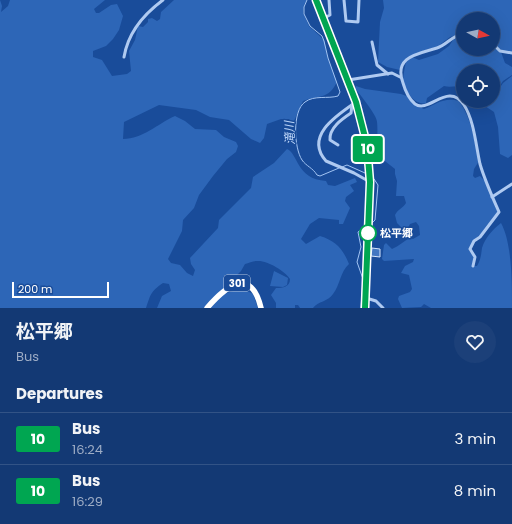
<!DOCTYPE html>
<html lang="en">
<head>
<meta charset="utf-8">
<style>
	body { margin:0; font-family:Poppins,"Noto Sans JP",sans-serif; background:#1c4079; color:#f1f3f6; height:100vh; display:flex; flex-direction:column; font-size:15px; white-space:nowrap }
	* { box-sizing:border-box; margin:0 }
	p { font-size:13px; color:#9dacc5 }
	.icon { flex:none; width:22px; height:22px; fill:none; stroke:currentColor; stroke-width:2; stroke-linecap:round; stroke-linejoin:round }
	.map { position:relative; height:308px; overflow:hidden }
	.panel { display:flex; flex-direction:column; background:#133974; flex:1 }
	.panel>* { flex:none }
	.badge { padding:0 8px; border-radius:3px; font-size:14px; line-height:26px }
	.needle { width:26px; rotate:98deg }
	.fabs { position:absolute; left:456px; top:12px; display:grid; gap:8px }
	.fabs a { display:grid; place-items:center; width:44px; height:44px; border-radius:50%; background:#133974; box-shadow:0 4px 16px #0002,0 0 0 1px #325386; font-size:20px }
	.scale { position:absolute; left:12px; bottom:10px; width:97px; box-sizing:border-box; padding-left:4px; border:2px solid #fff; border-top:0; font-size:11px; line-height:14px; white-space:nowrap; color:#fff; -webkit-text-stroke:3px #194c9a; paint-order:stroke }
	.map>.badge { position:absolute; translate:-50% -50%; box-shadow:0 0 0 2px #fff }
	h2 { padding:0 16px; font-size:15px; line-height:36px }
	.round { display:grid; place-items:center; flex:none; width:42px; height:42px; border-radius:21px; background:#1c4079 }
	.head { display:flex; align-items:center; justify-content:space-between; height:68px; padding:0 16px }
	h1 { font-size:19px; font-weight:700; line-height:30px }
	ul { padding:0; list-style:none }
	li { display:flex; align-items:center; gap:12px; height:52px; padding:0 16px; border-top:1px solid #325386 }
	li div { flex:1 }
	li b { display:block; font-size:15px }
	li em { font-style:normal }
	li .badge { min-width:44px; font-weight:700; text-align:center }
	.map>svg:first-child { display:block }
</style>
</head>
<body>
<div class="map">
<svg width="512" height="308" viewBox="0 0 512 308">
	<rect width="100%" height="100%" fill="#194c9a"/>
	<g fill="#2d66b7">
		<path d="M0,0l2,6 -1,6 7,-6 2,-6h95l-11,9 2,4h3l12,-8 6,-1 6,12 -4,14 -6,9 -7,7 -13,5v6l9,3 10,16 15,-2 4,-3 -2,-20 6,-11 3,-14 5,1 5,-5v-3l4,-1 5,3 3,-2 1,-7 13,-12h133l-3,5 -1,8 6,13 15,14 4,19 9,23c-9,18 -18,13 -34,19l-9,20 -2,2 -3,-4h-8l-14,5 -3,14 -4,5 -9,-4 -22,-19 -19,-3 -14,-7 -37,-5 -35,17 -1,17c20,0 34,-15 52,-23l10,5 10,8 21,1 8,7 12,5 2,4 -2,6 -9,7 -14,17 -14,19 -5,13 -11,12 -1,11 -14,28 3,4 9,2 7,8 6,3 2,-6 -4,-6 -1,-6 28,-30 1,-8 32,-32 2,-11 21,-14 13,-14c11,4 9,30 39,32l2,4 7,1 20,-8 2,4 -7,3 4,6 -8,6 -1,4 5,7 -7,16h-4v-4l-20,-2 -9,6 -9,15 5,5 14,-8c16,5 23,13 29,28 -9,8 -9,21 -16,30 -5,8 -15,7 -20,14h-13l-2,-3h-3v3h-19v-5l-5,-8 5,-7c7,0 14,-1 14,-9 -5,-8 -23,-19 -33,-18 -4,0 -8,2 -12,3l-4,7 -37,37h-47l5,-12 9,-5 -2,-7 -6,-1c-13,9 -12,11 -17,25h-146z"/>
		<polygon points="383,0 512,0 512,52 500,51 493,44 493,19 463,19 463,33 450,37 437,47 428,49 410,56 400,70 387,67 378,62 380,22 384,8"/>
		<path d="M463,35v14h30v-4l8,7 4,11 7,4v8l-9,6 -4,6 -3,-5 -3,3v-14h-30v16c-7,-2 -12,1 -19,-1l-17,12 -1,5c-11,3 -21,-12 -23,-22 0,-4 2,-15 3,-19l6,-5 7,3 19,-6 11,-8 4,-6z"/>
		<polygon points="512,76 512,155 508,158 500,154 498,127 494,112 479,102 493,101 493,87 495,83 499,89 503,83"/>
		<path d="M356,86l9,3 36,5 8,3 8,9 7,3c14,-5 19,-12 35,-8 13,18 15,39 20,60l-5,8 -1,7 2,2 5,-2 5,5 13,32 -5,7 -6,5 -7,10 -4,3 -7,12 5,7 -2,9h5c4,-7 4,-11 5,-18 3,-10 11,-19 19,-25 11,20 11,59 11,85h-81l-7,-4 -3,3 -19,1 -4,-9 1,-3 11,-4 2,-3 -3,-14 -8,-2 4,-7 8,-4 1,-3 -30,2 -2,-2 2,-14 2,-2 6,6c7,-3 12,-8 18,-11l3,1 7,-4 -1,-9 -3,-4 -6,2 -3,6 -2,1 -8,-8 -2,-8c3,-6 8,-7 11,-12l-2,-7h-8l1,-15 -2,-7v-5l-19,-15c1,-7 2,-25 1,-32 0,-7 -17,-27 -22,-34z"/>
		<polygon points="274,271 288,278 287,285 283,287 270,286"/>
		<polygon points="242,288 253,294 258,308 209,308 224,294"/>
	</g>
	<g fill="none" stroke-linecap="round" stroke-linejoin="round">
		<g stroke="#a2c4f3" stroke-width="1">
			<path d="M307,0l-3,7v7l6,12 12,10 2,5 4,17 12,34 -2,4c-10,3 -24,-1 -33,6 -13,9 -11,46 -3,58 4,6 11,8 15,15l3,1 19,-8"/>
			<polyline points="342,167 347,165 365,173"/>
			<polyline points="372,223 375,220 378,185 374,179"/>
			<polyline points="361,308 363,279 357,262 361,247 358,232 365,227"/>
		</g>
	</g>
	<polygon fill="#4276c1" stroke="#d7e6fc" points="372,248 380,249 380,257 371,256"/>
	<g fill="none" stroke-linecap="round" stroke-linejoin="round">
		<g stroke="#afcaf1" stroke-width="3">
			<polyline points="344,0 346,21 358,22 359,0"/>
			<polyline points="324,18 330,15 329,0"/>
			<path d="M463,34c-12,2 -16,11 -26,14 -18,6 -44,8 -34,35 2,7 6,16 12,21 14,10 33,-23 49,1 10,15 12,41 16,59 5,17 12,32 19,48l-19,25 -6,4 -4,8 5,8 -2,9"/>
			<polyline points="372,42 377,65 388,74"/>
			<polyline points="493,44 500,51 512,53"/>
			<path d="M124,57c4,-24 20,-43 39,-57"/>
			<polyline points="348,80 392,73 400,77"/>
			<path d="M356,102c-19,13 -52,34 -30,59l28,12 16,9"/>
			<path d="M338,145l-8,-5c-1,-12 12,-21 21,-27l1,-8"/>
			<polyline points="492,197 512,184"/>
			<polyline points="366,298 376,301 383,308"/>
		</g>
		<g stroke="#fff" stroke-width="5.5">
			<polyline points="316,0 356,102 367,145 370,182 365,308"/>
			<path d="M207,308c19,-22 44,-42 54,0"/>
		</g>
	</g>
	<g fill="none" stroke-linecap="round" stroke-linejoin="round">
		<g stroke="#fff" stroke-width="9">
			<polyline id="line" points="316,0 356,102 367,145 370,182 365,308"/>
		</g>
		<use href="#line" stroke="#00a651" stroke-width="6"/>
	</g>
	<circle fill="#fff" stroke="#00a651" stroke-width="2" cx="368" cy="233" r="8"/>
	<g text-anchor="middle" stroke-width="3" stroke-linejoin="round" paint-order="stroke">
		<rect fill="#194c9a" stroke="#bac9e1" stroke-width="1" x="224" y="275" width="26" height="16" rx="3"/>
		<g font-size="10" font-weight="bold" fill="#fff">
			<text x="237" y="287">301</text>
		</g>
		<g font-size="11" font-weight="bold" fill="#fff" stroke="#194c9a" text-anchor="start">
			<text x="380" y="237">松平郷</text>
		</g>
		<g font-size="12" font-style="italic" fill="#bcd5f8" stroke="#194c9a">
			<text transform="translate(290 133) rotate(-93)" y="4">滝川</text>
		</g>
	</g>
</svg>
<div class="fabs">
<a><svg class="needle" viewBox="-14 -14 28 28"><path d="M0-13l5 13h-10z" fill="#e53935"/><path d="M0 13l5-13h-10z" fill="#9dacc5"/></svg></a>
<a><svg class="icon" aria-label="locate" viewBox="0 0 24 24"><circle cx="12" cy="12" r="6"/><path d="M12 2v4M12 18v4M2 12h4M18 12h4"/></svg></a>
</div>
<div class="scale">200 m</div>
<b class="badge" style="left:368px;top:149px;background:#00a651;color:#fff">10</b>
</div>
<section class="panel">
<div class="head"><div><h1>松平郷</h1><p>Bus</p></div><a class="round"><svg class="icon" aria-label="heart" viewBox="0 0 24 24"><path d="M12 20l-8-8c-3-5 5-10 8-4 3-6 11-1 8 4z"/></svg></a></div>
<h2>Departures</h2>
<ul>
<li><span class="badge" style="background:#00a651;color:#fff">10</span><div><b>Bus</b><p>16:24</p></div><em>3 min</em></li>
<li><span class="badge" style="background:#00a651;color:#fff">10</span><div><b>Bus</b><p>16:29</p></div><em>8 min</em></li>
</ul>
</section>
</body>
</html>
